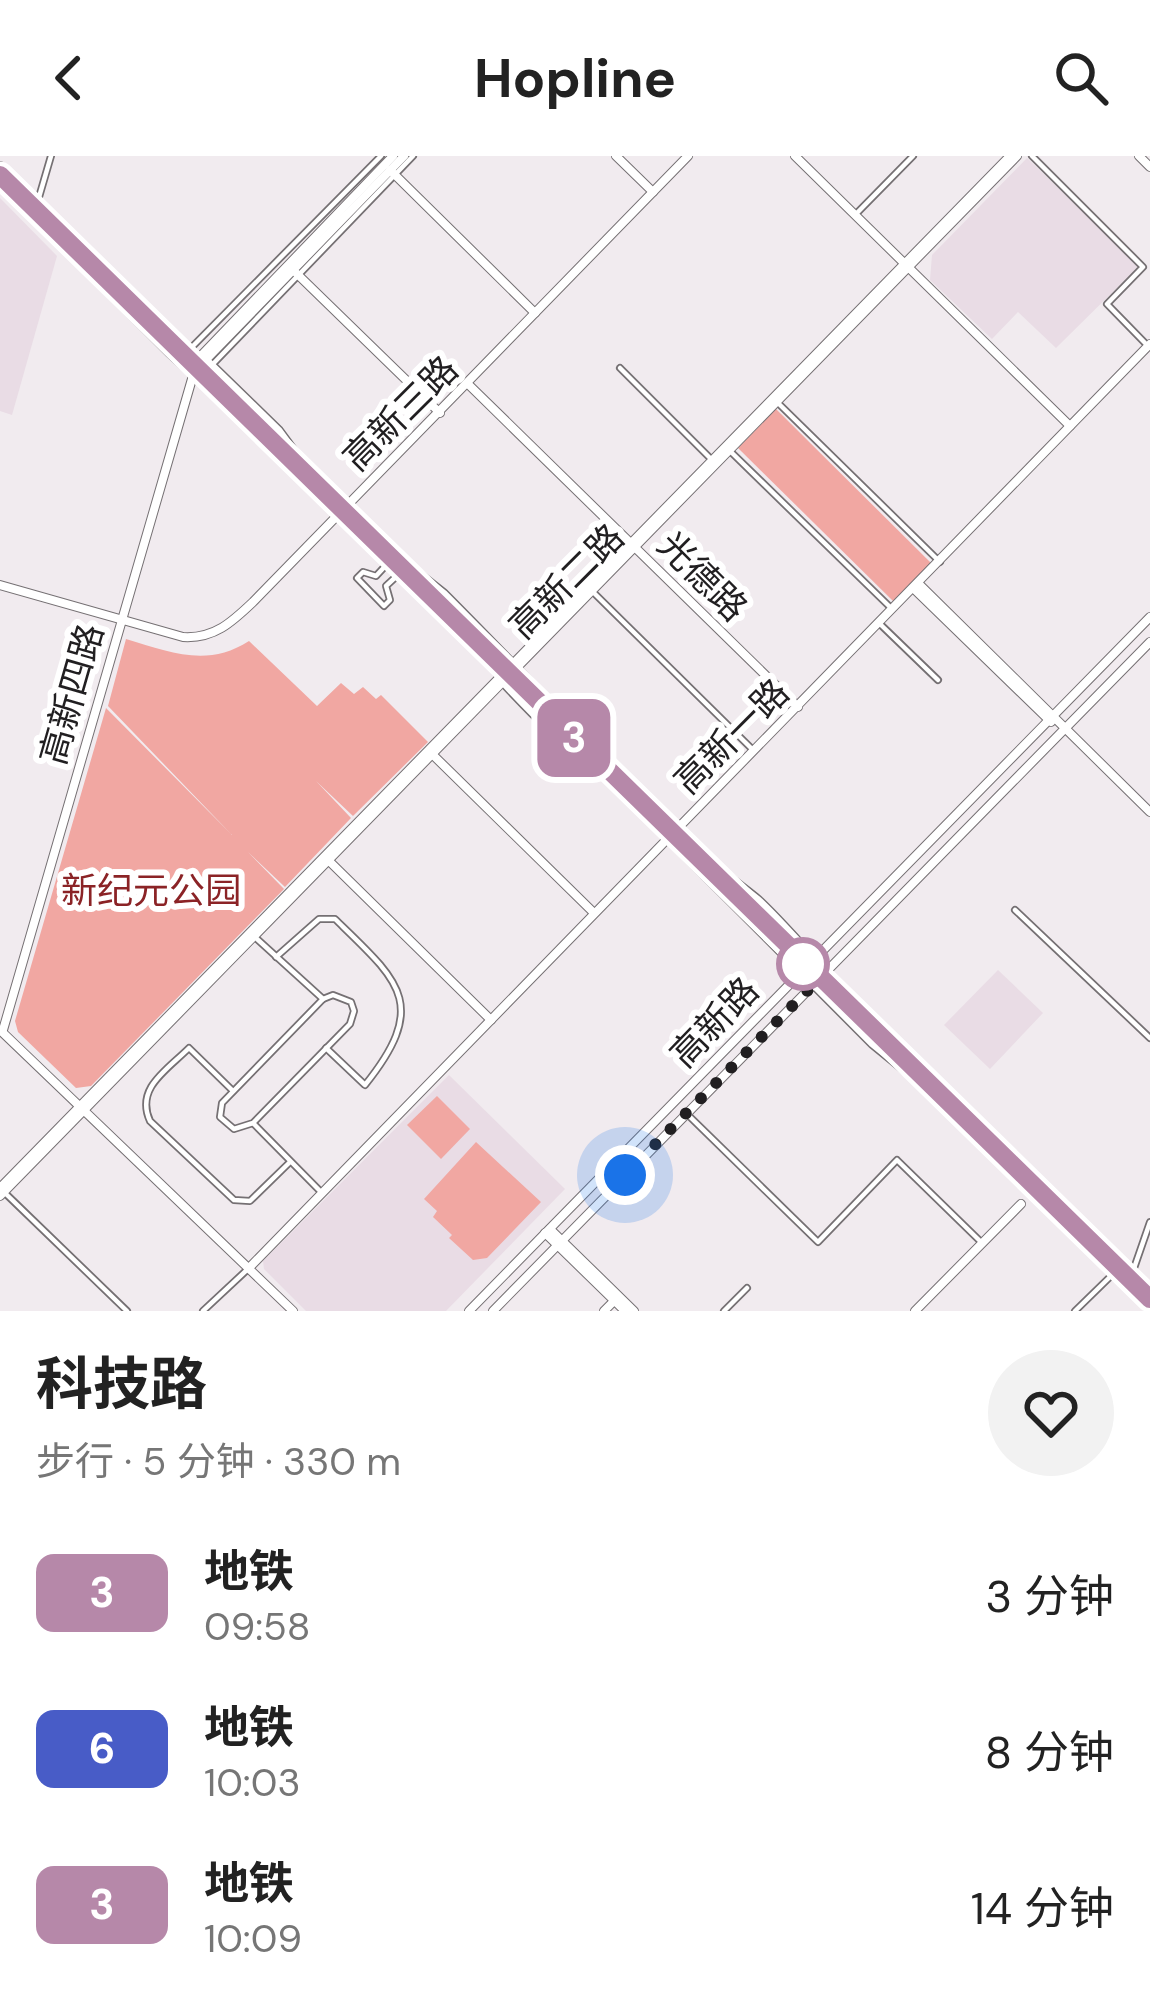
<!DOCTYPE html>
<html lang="zh">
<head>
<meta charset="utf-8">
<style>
	body { margin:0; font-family:"DM Sans","Noto Sans SC",sans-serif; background:#f2f2f2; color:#222; height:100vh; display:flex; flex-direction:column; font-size:45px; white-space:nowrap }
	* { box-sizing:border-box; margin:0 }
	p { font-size:39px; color:#767676 }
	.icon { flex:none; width:66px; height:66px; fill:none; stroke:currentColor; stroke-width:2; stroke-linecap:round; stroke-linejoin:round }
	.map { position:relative; height:1155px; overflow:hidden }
	.side { display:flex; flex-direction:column; background:#fff; flex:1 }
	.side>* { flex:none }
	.badge { padding:0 24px; border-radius:18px; font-size:42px; line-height:78px }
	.you { position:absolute; width:60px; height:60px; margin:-30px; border:9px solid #fff; border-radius:50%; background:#1a73e8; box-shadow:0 0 0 18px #1a73e833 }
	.map>.badge { position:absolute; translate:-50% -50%; box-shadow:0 0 0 6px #fff }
	.round { display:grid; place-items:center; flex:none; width:126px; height:126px; border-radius:63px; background:#f2f2f2 }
	.head { display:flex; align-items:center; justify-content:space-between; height:204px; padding:0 36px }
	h1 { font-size:57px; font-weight:700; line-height:90px }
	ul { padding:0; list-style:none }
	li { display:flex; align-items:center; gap:36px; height:156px; padding:0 36px }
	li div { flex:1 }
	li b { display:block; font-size:45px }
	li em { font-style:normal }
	li .badge { min-width:132px; font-weight:700; text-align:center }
	header { display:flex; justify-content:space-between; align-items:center; height:156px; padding:0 36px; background:#fff; font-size:54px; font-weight:700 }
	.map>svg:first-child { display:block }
</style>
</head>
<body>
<header><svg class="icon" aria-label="back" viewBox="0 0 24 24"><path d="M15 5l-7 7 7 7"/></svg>Hopline<svg class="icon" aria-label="search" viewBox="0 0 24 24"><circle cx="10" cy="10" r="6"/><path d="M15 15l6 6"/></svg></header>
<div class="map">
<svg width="1150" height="1155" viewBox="0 0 1150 1155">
	<rect width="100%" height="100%" fill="#f1ebef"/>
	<g fill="#e9dce5">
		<polygon points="1027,2 1139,110 1056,192 1018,156 992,183 930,124 932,99"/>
		<polygon points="0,42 57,100 12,259 0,255"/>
		<polygon points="998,814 1043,857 990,913 944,869"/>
		<polygon points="449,919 565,1033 446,1155 306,1155 264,1113 263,1105"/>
	</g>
	<g fill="#f1a7a2">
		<polygon points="776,253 931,407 893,445 738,292"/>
		<path d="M126,483c44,13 81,29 123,2l68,65 24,-23 13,11 9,-7 13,12 5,-4 47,47 -75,74 -37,-35 35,37 -66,69 -37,-35 36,37 -193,197 -15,2 -58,-56 -3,-11 91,-313 126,127 -124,-129z"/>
		<polygon points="437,940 470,973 441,1003 407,969"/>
		<polygon points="476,986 541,1046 487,1102 473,1104 449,1082 452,1079 433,1061 437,1055 424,1043"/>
	</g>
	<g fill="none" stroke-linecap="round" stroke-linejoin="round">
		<g stroke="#757073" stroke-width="8">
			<g id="street">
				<polyline points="1032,0 1143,111 1107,148 1146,188"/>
				<polyline points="37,48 51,0"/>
				<polyline points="855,59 913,0"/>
				<polyline points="191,192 381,0"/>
				<polyline points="211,210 413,0"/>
				<polyline points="620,212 712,304"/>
				<polyline points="777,246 940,406"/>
				<polyline points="730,295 890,451"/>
				<polyline points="389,406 376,420 363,416 357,422 384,450 390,444 386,430 400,417"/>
				<polyline points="593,436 751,592"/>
				<polyline points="880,468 938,524"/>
				<polyline points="1015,754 1150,882"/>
				<polyline points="257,783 323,843"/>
				<path d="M276,801l43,-38h16c64,62 95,85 30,166l-39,-37"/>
				<polygon points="333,839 351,846 354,855 350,868 253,967 234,973 220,961 222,947 323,843"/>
				<path d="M233,935l-44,-43c-22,22 -54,40 -39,73l84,79 16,1 40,-39"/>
				<polyline points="687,958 818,1086 897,1004 980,1085"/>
				<polyline points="254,968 321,1036"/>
				<polyline points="6,1038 127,1155"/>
				<polyline points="1132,1118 1150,1066"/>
				<polyline points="203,1155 249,1112"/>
				<polyline points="724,1155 747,1132"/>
				<polyline points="1075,1155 1114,1117"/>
			</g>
		</g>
		<g stroke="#757073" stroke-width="10">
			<g id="secondary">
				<polyline points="616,0 653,36"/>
				<polyline points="795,0 1070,270"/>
				<polyline points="1139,0 1150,11"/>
				<polyline points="390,14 535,157"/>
				<polyline points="292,113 440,257"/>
				<polyline points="195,206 393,0"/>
				<polyline points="468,228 798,551"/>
				<polyline points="919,428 1150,656"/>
				<path d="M0,429l183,52c31,2 49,-15 70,-35l435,-446"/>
				<polyline points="914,433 1051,566"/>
				<polyline points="432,598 593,756"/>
				<polyline points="325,701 491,864"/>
				<polyline points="0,874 293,1155"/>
				<polyline points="3,874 194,216 404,0"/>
				<polyline points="0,1032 1010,0"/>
				<polyline points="0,1040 1017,0"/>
				<polyline points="550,1073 634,1155"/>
				<polyline points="545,1077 625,1155"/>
				<polyline points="249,1112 1150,188"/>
				<polyline points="469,1155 1150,461"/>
				<polyline points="493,1155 1150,486"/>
				<polyline points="604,1155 614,1145"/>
				<polyline points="915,1155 1021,1048"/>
			</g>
		</g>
		<g stroke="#757073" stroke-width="12">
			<g id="primary">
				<path d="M0,11l196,191 8,1 74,72 25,34 43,42 64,61 33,26c92,92 180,191 279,278 11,10 24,19 36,29 56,53 98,117 160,163l232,228"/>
				<path d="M0,26l170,170 101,92 232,229 1,9c31,33 62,65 99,90l270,271 38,31 239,234"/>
			</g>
		</g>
		<use href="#street" stroke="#fff" stroke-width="4.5"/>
		<use href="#secondary" stroke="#fff" stroke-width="8"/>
		<use href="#primary" stroke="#fff" stroke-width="9"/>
	</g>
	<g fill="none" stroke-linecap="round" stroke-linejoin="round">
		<g stroke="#fff" stroke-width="27">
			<polyline id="line" points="0,19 1150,1143"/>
		</g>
		<use href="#line" stroke="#b688a9" stroke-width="18"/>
		<polyline stroke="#211f21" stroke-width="12" stroke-dasharray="0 21.6" points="625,1019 814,828 803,808"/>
	</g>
	<circle fill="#fff" stroke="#b688a9" stroke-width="6" cx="803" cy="808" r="24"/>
	<g text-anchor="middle" stroke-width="12" stroke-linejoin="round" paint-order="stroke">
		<g font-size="36" fill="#211f21" stroke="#fff">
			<text transform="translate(400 257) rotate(-45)" y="13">高新三路</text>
			<text transform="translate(703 420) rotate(45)" y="13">光德路</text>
			<text transform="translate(566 425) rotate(-45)" y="13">高新二路</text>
			<text transform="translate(71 538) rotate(-74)" y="13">高新四路</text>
			<text transform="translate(731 580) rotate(-45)" y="13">高新一路</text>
			<text transform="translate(714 866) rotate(-46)" y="13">高新路</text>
		</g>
		<g font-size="36" fill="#8b2326" stroke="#fff">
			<text x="151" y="747">新纪元公园</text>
		</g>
	</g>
</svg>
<div class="you" style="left:625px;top:1019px"></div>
<b class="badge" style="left:574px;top:582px;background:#b688a9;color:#fff">3</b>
</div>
<section class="side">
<div class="head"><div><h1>科技路</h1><p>步行 · 5 分钟 · 330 m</p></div><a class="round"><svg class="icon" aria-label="heart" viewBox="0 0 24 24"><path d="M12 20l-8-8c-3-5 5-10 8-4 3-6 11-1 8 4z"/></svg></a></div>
<ul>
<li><span class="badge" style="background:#b688a9;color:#fff">3</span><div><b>地铁</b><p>09:58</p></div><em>3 分钟</em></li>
<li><span class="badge" style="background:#485cc7;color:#fff">6</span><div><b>地铁</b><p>10:03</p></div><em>8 分钟</em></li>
<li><span class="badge" style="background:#b688a9;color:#fff">3</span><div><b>地铁</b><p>10:09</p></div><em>14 分钟</em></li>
</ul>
</section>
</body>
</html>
